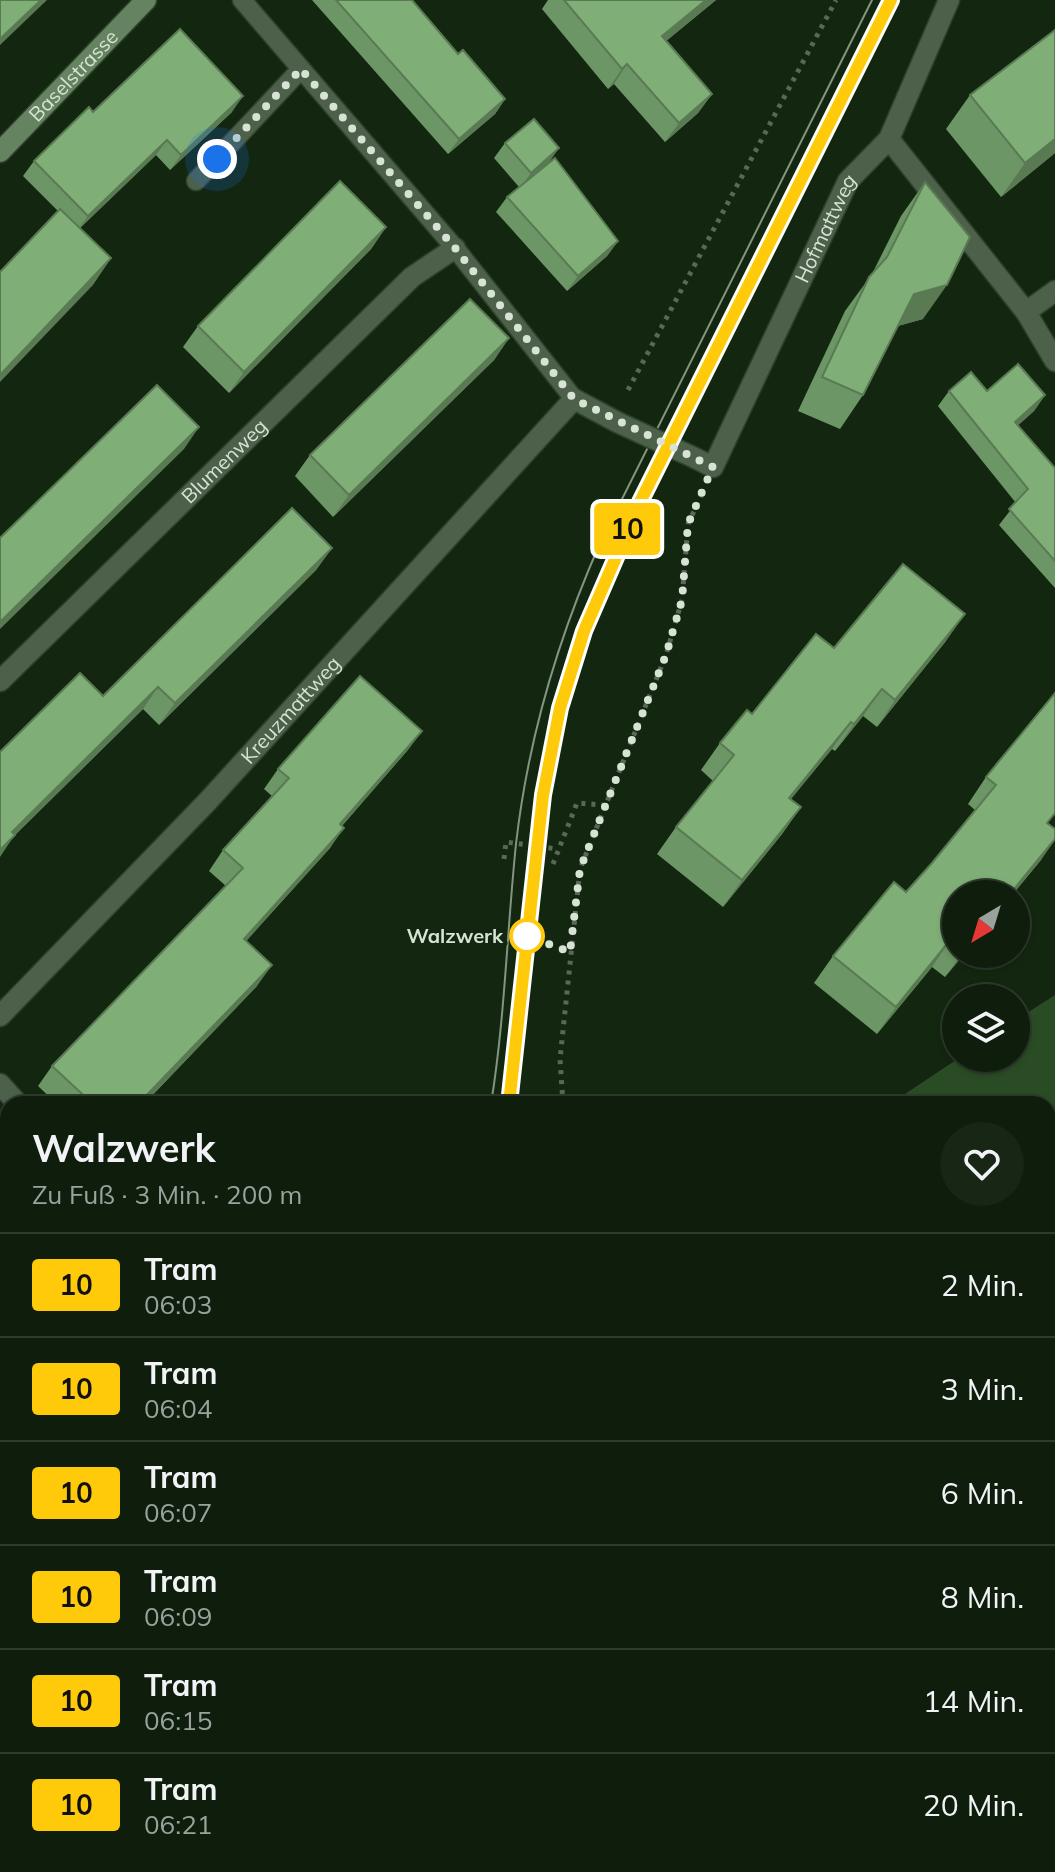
<!DOCTYPE html>
<html lang="de">
<head>
<meta charset="utf-8">
<style>
	body { margin:0; font-family:Mulish,sans-serif; background:#172615; color:#f1f3f6; height:100vh; display:flex; flex-direction:column; font-size:30px; white-space:nowrap }
	* { box-sizing:border-box; margin:0 }
	p { font-size:26px; color:#9ba29d }
	.icon { flex:none; width:44px; height:44px; fill:none; stroke:currentColor; stroke-width:2; stroke-linecap:round; stroke-linejoin:round }
	.map { position:relative; flex:1; overflow:hidden }
	.sheet { position:absolute; left:0px; top:1096px; width:1056px; height:776px; display:flex; flex-direction:column; background:#0e1d0c; border-radius:24px 24px 0 0; box-shadow:0 2px 6px #0004,0 0 0 2px #2e3b2d }
	.sheet>* { flex:none }
	.badge { padding:0 16px; border-radius:6px; font-size:28px; line-height:52px }
	.needle { width:52px; rotate:218deg }
	.fabs { position:absolute; left:942px; top:880px; display:grid; gap:16px }
	.fabs a { display:grid; place-items:center; width:88px; height:88px; border-radius:50%; background:#0e1d0c; box-shadow:0 2px 6px #0004,0 0 0 2px #2e3b2d; font-size:40px }
	.you { position:absolute; width:40px; height:40px; margin:-20px; border:6px solid #fff; border-radius:50%; background:#1a73e8; box-shadow:0 0 0 12px #1a73e833 }
	.map>.badge { position:absolute; translate:-50% -50%; box-shadow:0 0 0 4px #fff }
	.round { display:grid; place-items:center; flex:none; width:84px; height:84px; border-radius:42px; background:#172615 }
	.head { display:flex; align-items:center; justify-content:space-between; height:136px; padding:0 32px }
	h1 { font-size:38px; font-weight:700; line-height:60px }
	ul { padding:0; list-style:none }
	li { display:flex; align-items:center; gap:24px; height:104px; padding:0 32px; border-top:2px solid #2e3b2d }
	li div { flex:1 }
	li b { display:block; font-size:30px }
	li em { font-style:normal }
	li .badge { min-width:88px; font-weight:700; text-align:center }
	.map>svg:first-child { display:block }
</style>
</head>
<body>
<div class="map">
<svg width="1055" height="1872" viewBox="0 0 1055 1872">
	<rect width="100%" height="100%" fill="#132710"/>
	<polygon fill="#2a4c24" points="1055,995 1055,1233 1048,1237 1048,1104 890,1104 959,1058 1016,1058 1016,1020"/>
	<g fill="none" stroke-linecap="round" stroke-linejoin="round">
		<g stroke="#2e412c" stroke-width="21">
			<g id="service">
				<polyline points="242,0 455,248 574,399"/>
				<polyline points="196,181 301,69"/>
				<polyline points="1048,1768 1055,1763"/>
				<polyline points="899,1872 910,1864"/>
			</g>
		</g>
		<g stroke="#2e412c" stroke-width="23">
			<g id="minor">
				<polyline points="889,139 1026,312 1055,361"/>
				<polyline points="1026,312 1055,291"/>
				<path id="s1" d="M695,458l18,9 135,-286 41,-42 60,-139"/>
				<path id="s2" d="M0,681l412,-404 43,-29"/>
				<path id="s3" d="M0,1016l207,-214 367,-403 43,23"/>
				<polyline points="0,1084 18,1104"/>
				<polyline points="1048,1462 1055,1469"/>
				<polyline points="1,1621 8,1614"/>
				<polyline points="0,1870 14,1864"/>
			</g>
		</g>
		<g stroke="#2e412c" stroke-width="23">
			<g id="secondary">
				<path id="s4" d="M0,152l146,-152"/>
			</g>
		</g>
		<g stroke="#586955" stroke-width="5" stroke-dasharray="4 6" stroke-linecap="butt">
			<polyline points="628,390 836,0"/>
			<polyline points="504,859 506,842 557,849"/>
			<polyline points="553,864 577,803 603,805"/>
			<polyline points="563,1104 560,1059 580,869 666,655 682,600 688,524 701,496"/>
			<polyline points="1048,1237 1055,1234"/>
		</g>
		<use href="#service" stroke="#4d604a" stroke-width="18"/>
		<use href="#minor" stroke="#4d604a" stroke-width="20"/>
		<use href="#secondary" stroke="#658360" stroke-width="20"/>
		<g stroke="#849482" stroke-width="2">
			<path d="M491,1104c14,-86 16,-174 25,-260 12,-105 42,-206 85,-303l271,-541"/>
			<polyline points="509,1104 543,795 560,708 584,631 640,502 891,0"/>
			<polyline points="0,1792 8,1787"/>
			<polyline points="0,1820 8,1816"/>
		</g>
		<g stroke="#2e412c" stroke-width="23" stroke-linecap="butt">
			<polyline id="minor-bridge" points="617,422 695,458"/>
		</g>
		<use href="#minor-bridge" stroke="#4d604a" stroke-width="20"/>
	</g>
	<g fill="#6d9666">
		<polygon points="312,0 412,0 458,54 505,99 495,114 448,154"/>
		<polygon points="548,0 716,0 666,41 712,94 698,113 665,142 614,84 608,89 542,9"/>
		<polygon points="1055,30 1055,153 1001,197 946,129 970,95"/>
		<polygon points="93,112 232,112 170,170 156,155 80,228 111,258 92,286 58,211 23,176 34,161"/>
		<polygon points="505,143 549,163 618,241 607,256 567,291 496,212 507,197 519,187 494,158"/>
		<polygon points="925,182 923,319 898,326 863,395 840,429 798,411 845,311 872,274 901,216"/>
		<polygon points="386,227 371,249 229,393 183,347 198,326"/>
		<polygon points="509,338 494,360 333,517 295,476 310,455"/>
		<polygon points="949,391 987,391 1045,395 1034,411 1017,426 1055,468 1055,588 999,525 1016,503 938,406"/>
		<polygon points="332,548 316,570 159,725 143,709 14,836 103,696"/>
		<polygon points="946,641 877,727 863,716 835,751 832,749 790,799 801,807 782,834 723,907 657,854 676,827 713,781 701,770 720,743 752,714 834,648"/>
		<polygon points="422,731 407,751 342,826 330,848 246,941 257,986 144,1104 57,1104 38,1086 52,1066 226,886 209,871 223,850 272,796 264,789 278,769"/>
		<polygon points="986,777 1049,824 1041,860 1013,894 956,894 956,954 964,954 945,977 932,967 877,1034 814,983 833,956 906,892 932,863 975,810 968,804"/>
		<polygon points="0,1150 8,1158 8,1234 3,1240 0,1238"/>
		<polygon points="8,1473 8,1567 7,1568 0,1563 0,1474"/>
		<polygon points="1055,1495 1055,1683 1048,1674 1048,1500"/>
	</g>
	<g fill="#597a53">
		<polygon points="41,0 47,0 0,45 0,39"/>
		<polygon points="706,0 716,0 648,56 662,36"/>
		<polygon points="627,64 614,84 608,89 622,69"/>
		<polygon points="712,94 698,113 665,142 679,123"/>
		<polygon points="243,96 232,112 170,170 181,155"/>
		<polygon points="505,99 495,114 448,154 459,139"/>
		<polygon points="1055,139 1055,153 1001,197 1025,163"/>
		<polygon points="167,140 156,155 77,231 88,216"/>
		<polygon points="559,148 548,164 520,188 531,173"/>
		<polygon points="386,227 371,249 229,393 244,372"/>
		<polygon points="618,241 607,256 567,291 578,276"/>
		<polygon points="111,258 92,286 0,382 0,375"/>
		<polygon points="947,285 923,319 890,328 914,294"/>
		<polygon points="509,338 494,360 333,517 349,495"/>
		<polygon points="1045,395 1034,411 1004,438 1015,422"/>
		<polygon points="199,427 184,449 0,629 0,622"/>
		<polygon points="332,548 316,570 159,725 175,703"/>
		<polygon points="965,614 946,641 877,727 895,700"/>
		<polygon points="158,687 143,709 14,836 0,857 0,849 12,832"/>
		<polygon points="882,689 863,716 835,751 854,724"/>
		<polygon points="851,722 832,749 770,825 789,798"/>
		<polygon points="422,731 407,751 325,845 340,824"/>
		<polygon points="801,807 782,834 723,907 742,880"/>
		<polygon points="344,828 330,848 230,959 244,939"/>
		<polygon points="1055,840 1041,860 1013,894 1010,894"/>
		<polygon points="950,940 932,967 877,1034 896,1007"/>
		<polygon points="962,954 964,954 945,977"/>
		<polygon points="272,965 257,986 144,1104 138,1104"/>
	</g>
	<g fill="#7fae77" stroke="#597a53" stroke-width="2">
		<polygon points="0,0 41,0 0,39"/>
		<polygon points="336,0 412,0 458,54 463,50 505,99 459,139"/>
		<polygon points="564,0 706,0 662,36 712,94 679,123 627,64 622,69"/>
		<polygon points="180,29 243,96 181,155 167,140 88,216 34,161 89,107 93,112"/>
		<polygon points="1055,30 1055,139 1025,163 970,95"/>
		<polygon points="534,119 559,148 531,173 505,143"/>
		<polygon points="555,158 618,241 578,276 507,197"/>
		<polygon points="340,181 386,227 244,372 198,326"/>
		<polygon points="925,182 970,237 947,285 914,294 863,395 822,377 869,277 887,257"/>
		<polygon points="60,209 111,258 0,375 0,272"/>
		<polygon points="470,299 509,338 349,495 310,455"/>
		<polygon points="1018,364 1045,395 1015,422 1055,468 1055,561 1009,509 1028,489 949,391 971,372 987,391"/>
		<polygon points="157,385 199,427 0,622 0,538"/>
		<polygon points="292,508 332,548 175,703 158,687 12,832 15,835 0,850 0,752 80,673 103,696"/>
		<polygon points="903,564 965,614 895,700 882,689 854,724 851,722 789,798 801,807 742,880 676,827 734,755 720,743 747,710 752,714 816,634 834,648"/>
		<polygon points="360,676 422,731 340,824 344,828 244,939 272,965 138,1104 93,1104 52,1066 243,868 223,850 289,778 278,769"/>
		<polygon points="1055,693 1055,813 1047,823 1055,829 1055,839 1010,894 956,894 956,944 950,940 896,1007 833,956 894,882 906,892 932,863 996,785 986,777"/>
		<polygon points="0,1150 8,1158 8,1221 0,1213"/>
		<polygon points="4,1470 8,1473 8,1545 0,1539 0,1474"/>
		<polygon points="1055,1495 1055,1642 1048,1633 1048,1500"/>
		<polygon points="0,1648 8,1653 8,1686 3,1693 0,1690"/>
		<polygon points="1055,1768 1055,1872 900,1872 912,1864 1048,1864 1048,1772"/>
	</g>
	<g fill="none" stroke-linecap="round" stroke-linejoin="round">
		<g stroke="#fff" stroke-width="18">
			<polyline id="line" points="509,1104 543,795 560,708 584,631 640,502 891,0"/>
		</g>
		<use href="#line" stroke="#feca0a" stroke-width="12"/>
		<polyline stroke="#d7e4d5" stroke-width="8" stroke-dasharray="0 14.4" points="217,159 301,69 455,248 574,399 713,467 688,524 682,600 666,655 580,869 570,952 527,936"/>
	</g>
	<circle fill="#fff" stroke="#feca0a" stroke-width="4" cx="527" cy="936" r="16"/>
	<g text-anchor="middle" stroke-width="8" stroke-linejoin="round" paint-order="stroke">
		<g font-size="20" fill="#d7e4d5" stroke="#132710">
			<text dy="7" stroke="none"><textPath href="#s4" startOffset="106">Baselstrasse</textPath></text>
			<text dy="7" stroke="none"><textPath href="#s1" startOffset="284">Hofmattweg</textPath></text>
			<text dy="7" stroke="none"><textPath href="#s2" startOffset="314">Blumenweg</textPath></text>
			<text dy="7" stroke="none"><textPath href="#s3" startOffset="422">Kreuzmattweg</textPath></text>
		</g>
		<g font-size="20" font-weight="bold" fill="#d7e4d5" stroke="#132710" text-anchor="end">
			<text x="503" y="943">Walzwerk</text>
		</g>
	</g>
</svg>
<div class="fabs">
<a><svg class="needle" viewBox="-14 -14 28 28"><path d="M0-13l5 13h-10z" fill="#e53935"/><path d="M0 13l5-13h-10z" fill="#9ba29d"/></svg></a>
<a><svg class="icon" aria-label="layers" viewBox="0 0 24 24"><path d="M12 4l9 5-9 5-9-5zM3 14l9 5 9-5"/></svg></a>
</div>
<div class="you" style="left:217px;top:159px"></div>
<b class="badge" style="left:627px;top:529px;background:#feca0a;color:#111">10</b>
<section class="sheet">
<div class="head"><div><h1>Walzwerk</h1><p>Zu Fuß · 3 Min. · 200 m</p></div><a class="round"><svg class="icon" aria-label="heart" viewBox="0 0 24 24"><path d="M12 20l-8-8c-3-5 5-10 8-4 3-6 11-1 8 4z"/></svg></a></div>
<ul>
<li><span class="badge" style="background:#feca0a;color:#111">10</span><div><b>Tram</b><p>06:03</p></div><em>2 Min.</em></li>
<li><span class="badge" style="background:#feca0a;color:#111">10</span><div><b>Tram</b><p>06:04</p></div><em>3 Min.</em></li>
<li><span class="badge" style="background:#feca0a;color:#111">10</span><div><b>Tram</b><p>06:07</p></div><em>6 Min.</em></li>
<li><span class="badge" style="background:#feca0a;color:#111">10</span><div><b>Tram</b><p>06:09</p></div><em>8 Min.</em></li>
<li><span class="badge" style="background:#feca0a;color:#111">10</span><div><b>Tram</b><p>06:15</p></div><em>14 Min.</em></li>
<li><span class="badge" style="background:#feca0a;color:#111">10</span><div><b>Tram</b><p>06:21</p></div><em>20 Min.</em></li>
</ul>
</section>
</div>
</body>
</html>
